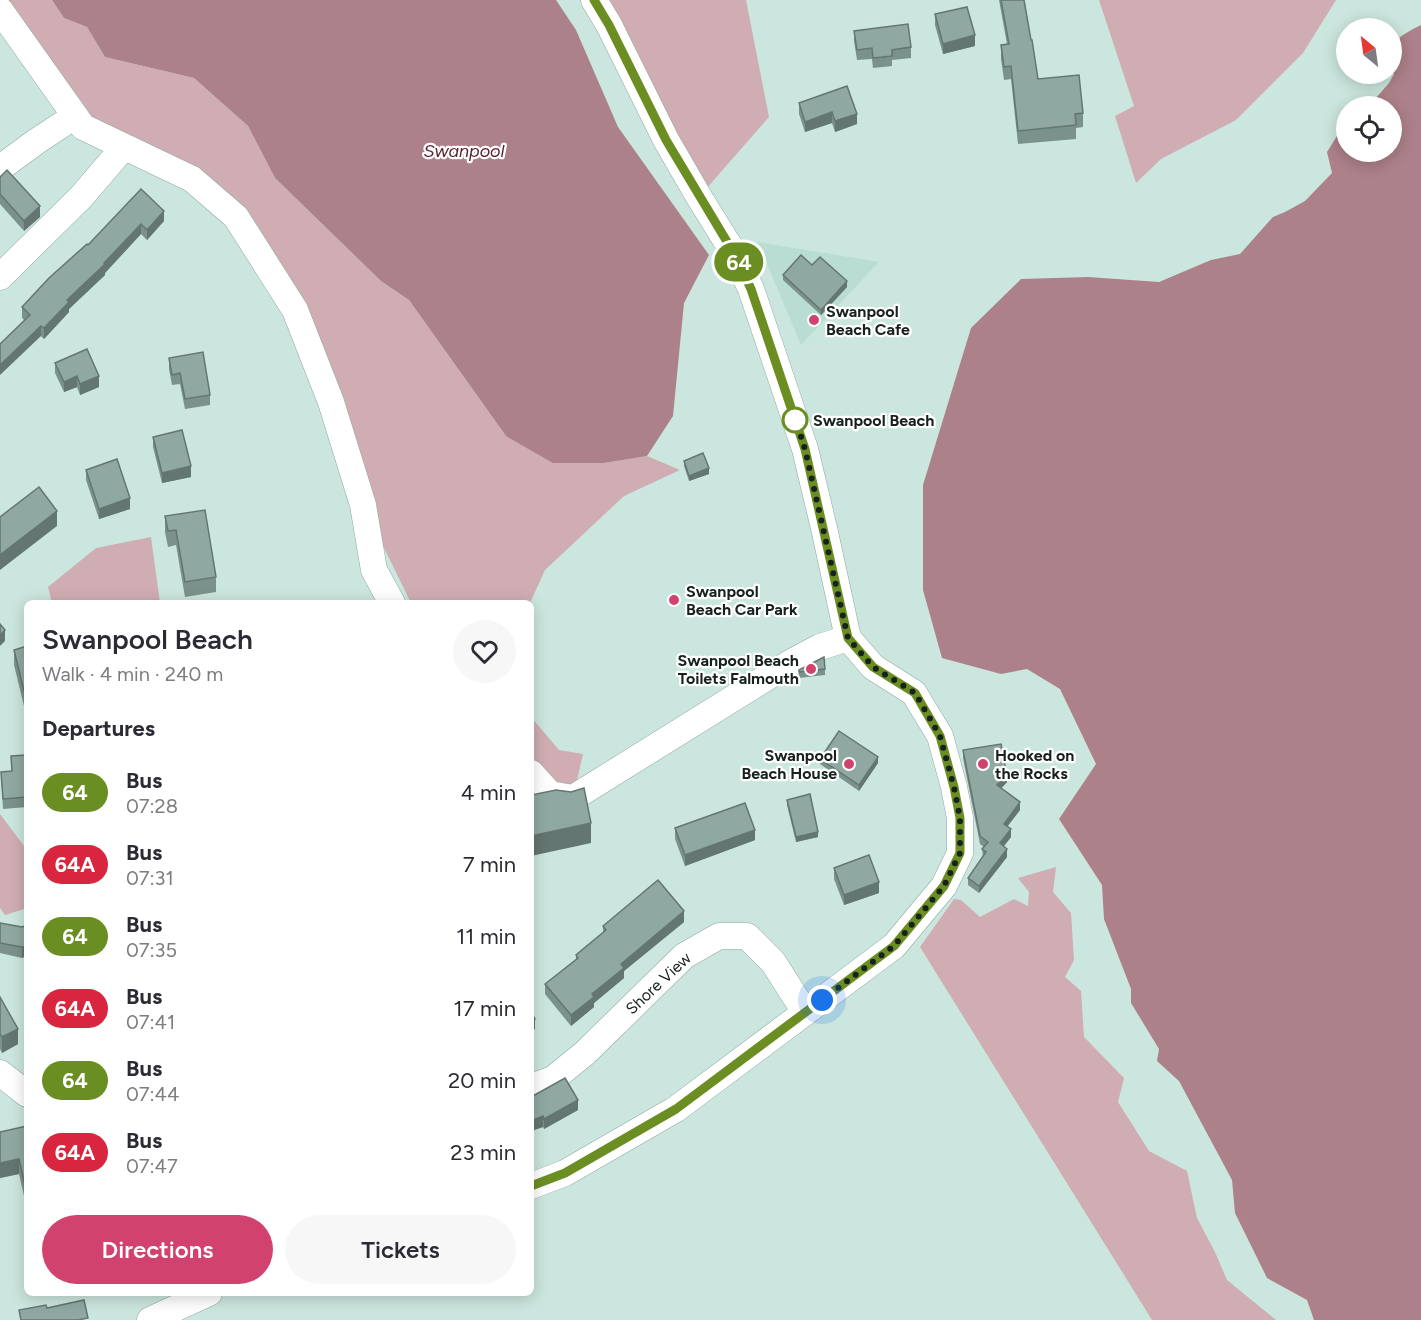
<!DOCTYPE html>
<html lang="en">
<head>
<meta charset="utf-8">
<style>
	body { margin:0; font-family:Figtree,sans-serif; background:#f7f7f7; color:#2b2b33; height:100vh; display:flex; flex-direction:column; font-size:22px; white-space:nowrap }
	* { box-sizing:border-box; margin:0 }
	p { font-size:20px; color:#7c7c81 }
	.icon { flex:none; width:33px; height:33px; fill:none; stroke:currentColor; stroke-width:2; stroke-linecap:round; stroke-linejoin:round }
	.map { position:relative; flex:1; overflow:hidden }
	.side { position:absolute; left:24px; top:600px; width:510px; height:696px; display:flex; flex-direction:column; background:#fff; border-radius:9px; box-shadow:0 3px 15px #0003 }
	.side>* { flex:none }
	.badge { padding:0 12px; border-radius:20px; font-size:21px; line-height:39px }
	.needle { width:39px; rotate:331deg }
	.controls { position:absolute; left:1336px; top:18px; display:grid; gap:12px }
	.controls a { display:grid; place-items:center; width:66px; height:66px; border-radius:50%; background:#fff; box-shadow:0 3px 15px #0003; font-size:30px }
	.you { position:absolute; width:30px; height:30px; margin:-15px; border:4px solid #fff; border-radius:50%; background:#1a73e8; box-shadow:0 0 0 9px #1a73e833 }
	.map>.badge { position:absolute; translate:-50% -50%; box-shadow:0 0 0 3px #fff }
	h2 { padding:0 18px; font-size:22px; line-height:54px }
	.round { display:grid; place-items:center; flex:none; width:63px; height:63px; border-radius:32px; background:#f7f7f7 }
	.summary { display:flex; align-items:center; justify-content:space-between; height:102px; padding:0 18px }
	h1 { font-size:28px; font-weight:600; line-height:45px }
	.primary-button { display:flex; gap:12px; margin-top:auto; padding:12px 18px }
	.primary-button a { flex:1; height:69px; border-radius:36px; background:#d1436e; color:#fff; font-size:24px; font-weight:600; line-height:69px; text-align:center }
	.primary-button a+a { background:#f7f7f7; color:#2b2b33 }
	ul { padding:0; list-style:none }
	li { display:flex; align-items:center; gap:18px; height:72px; padding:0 18px }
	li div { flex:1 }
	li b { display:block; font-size:22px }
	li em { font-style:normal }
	li .badge { min-width:66px; font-weight:700; text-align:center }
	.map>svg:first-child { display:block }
</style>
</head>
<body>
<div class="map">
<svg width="1421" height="1320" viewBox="0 0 1421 1320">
	<rect width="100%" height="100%" fill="#cbe6de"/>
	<polygon fill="#b9ddd3" points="758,242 879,262 801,345"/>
	<g fill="#cfadb3">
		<polygon points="0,0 52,0 64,18 87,27 105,57 194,78 248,126 275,178 381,281 409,300 506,436 604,463 647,456 680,470 624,496 545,570 530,603 411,603 363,505 331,402 236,218 75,116"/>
		<polygon points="594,0 746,0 769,117 699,197"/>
		<polygon points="1099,0 1336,0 1303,53 1236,120 1161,159 1136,183 1115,116 1134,106"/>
		<polygon points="151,537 160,603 52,603 48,587 96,548"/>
		<polygon points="531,717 559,750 583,754 573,798 531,773"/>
		<polygon points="0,814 27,850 27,908 5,915 0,908"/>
		<polygon points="1056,867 1053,892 1071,913 1074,960 1065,977 1081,991 1084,1037 1124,1078 1118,1102 1149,1151 1187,1171 1197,1218 1215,1252 1227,1280 1276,1320 1152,1320 920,947 954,899 961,900 980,917 1014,899 1028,906 1029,892 1018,878"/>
	</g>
	<g fill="#ad8189">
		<polygon points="52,0 556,0 576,30 618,127 709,255 684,303 673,416 647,456 604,463 553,463 506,436 409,300 381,281 275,178 248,126 194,78 105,57 87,27 64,18"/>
		<path d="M1421,25v1295h-107l-7,-20 -40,-22 -32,-65 -3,-33 -53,-99 -22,-20 2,-12 -28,-46v-14l-27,-70 -2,-34 -43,-66 37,-55 -36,-75 -33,-20 -26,5 -59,-16 -19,-68v-105l48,-157 50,-49 67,-2 71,5 52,-22 29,-6 33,-37 12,-5 20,-11 27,-28 -5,-21 20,-32v32h45v-46h-36l2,-3 18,-5 13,-15 5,-9 -2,-2c0,-31 1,-33 29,-47z"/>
	</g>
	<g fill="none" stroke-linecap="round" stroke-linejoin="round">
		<g stroke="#8fa9a1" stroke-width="27">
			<g id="minor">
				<polyline points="0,10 83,127 192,179 236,217 295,310 331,402 363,505 374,570 392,603"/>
				<polyline points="0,168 37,141 75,116"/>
				<polyline points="0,277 81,197 124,147"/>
				<polyline points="531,773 550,794 573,798 790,663 820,647 848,638"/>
				<polyline points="0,1073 27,1094"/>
				<polyline points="531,1087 553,1079 585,1053 684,956 719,936 747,936 773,962 805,1012"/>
				<polyline points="531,1186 565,1173 676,1109 894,946 944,886 960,853 960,818 954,787 940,736 914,693 873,667 848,638 824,528 805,449 751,289 735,255 699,197 666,140 609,25 594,0"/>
				<polyline points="150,1320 209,1293"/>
			</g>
		</g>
		<use href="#minor" stroke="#fff" stroke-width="26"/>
	</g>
	<g fill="#7b918b">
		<polygon points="999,0 1024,0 1038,79 1083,113 1083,127 1076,128 1076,139 1018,144 1011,79 1004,80 1001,59 1001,45 1007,44"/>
		<polygon points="935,14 975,46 943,54 935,25"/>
		<polygon points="854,31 911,47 911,58 892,60 892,66 873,68 872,59 857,60 854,41"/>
		<polygon points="847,86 857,124 835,132 832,123 805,132 799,114 799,103"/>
		<polygon points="0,177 40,217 24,231 0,204"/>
		<polygon points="141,189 164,221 147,240 141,234 105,273 105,275 69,309 69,312 44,339 22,318 22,307 88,245"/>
		<polygon points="812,265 847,287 821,315 783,280 783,275"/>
		<polygon points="169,358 210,395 210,405 185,409 180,384 172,385 169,369"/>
		<polygon points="55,363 99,387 80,395 77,387 64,392 55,373"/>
		<polygon points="153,437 191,477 162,483 153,447"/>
		<polygon points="684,461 709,474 689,481 684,466"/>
		<polygon points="86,470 130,509 99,519 86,480"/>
		<polygon points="165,516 216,577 216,592 185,597 176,545 168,547 165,532"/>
		<polygon points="27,646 24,706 14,665 14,650"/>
		<polygon points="825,669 825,675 799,678 799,670"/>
		<polygon points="963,750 1007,782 1001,788 1020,810 1007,826 1011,837 1004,846 1007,857 979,893 968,885 968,878 983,857 982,849 984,847 980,844 963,758"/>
		<polygon points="27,755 27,807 3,809 1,772 11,771 11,756"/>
		<polygon points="820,759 878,763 859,791 820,764"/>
		<polygon points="787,800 818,837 796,842 787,805"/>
		<polygon points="675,828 755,840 685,866 675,839"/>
		<polygon points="834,868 879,893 844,905 834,879"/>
		<polygon points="684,922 624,971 624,978 594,1003 594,1007 571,1026 545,994 545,984 576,960 576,955 603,933 603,926"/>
		<polygon points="0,923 22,927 27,925 22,958 0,953"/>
		<polygon points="0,997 18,1044 2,1053 0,1049"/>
		<polygon points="531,1097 578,1110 544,1129 543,1127 531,1131"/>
		<polygon points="27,1126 27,1209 19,1174 0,1178"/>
	</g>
	<g fill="#647671">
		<polygon points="975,35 975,46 943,54 943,44"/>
		<polygon points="832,112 832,123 805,132 805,122"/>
		<polygon points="857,114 857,124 835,132 835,121"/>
		<polygon points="40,206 40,217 24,231 24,221"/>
		<polygon points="164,211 164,221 147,240 147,230"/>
		<polygon points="141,224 141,234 105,273 105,275 69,309 69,312 44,339 44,328 67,300 104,263"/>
		<polygon points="847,281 847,287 821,315 821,310"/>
		<polygon points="41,326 41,336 0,375 0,365"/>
		<polygon points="77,376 77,387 64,392 64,382"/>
		<polygon points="99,376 99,387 80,395 80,384"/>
		<polygon points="191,466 191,477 162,483 162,473"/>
		<polygon points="709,468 709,474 689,481 689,476"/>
		<polygon points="130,498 130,509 99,519 99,509"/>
		<polygon points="57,511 57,526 0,570 0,555"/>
		<polygon points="5,630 5,641 0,646 0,635"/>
		<polygon points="27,690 27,705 24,706 24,691"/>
		<polygon points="878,757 878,763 859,791 859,785"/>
		<polygon points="1007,775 1007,782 997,793 997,785"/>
		<polygon points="1020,802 1020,810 1004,831 1004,824"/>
		<polygon points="591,823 591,843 531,856 531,836"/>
		<polygon points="1011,829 1011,837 1000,851 1000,843"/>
		<polygon points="755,830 755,840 685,866 685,855"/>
		<polygon points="818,832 818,837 796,842 796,837"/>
		<polygon points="1007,849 1007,857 979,893 979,886"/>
		<polygon points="879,882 879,893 844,905 844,895"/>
		<polygon points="684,911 684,922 624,971 624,978 594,1003 594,1007 571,1026 571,1015 621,964"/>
		<polygon points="27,946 27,956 22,958 22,947"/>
		<polygon points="535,1019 535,1029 531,1032 531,1021"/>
		<polygon points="18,1029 18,1044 2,1053 2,1037"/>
		<polygon points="578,1100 578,1110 544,1129 544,1119"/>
		<polygon points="543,1116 543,1127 531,1131 531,1121"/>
		<polygon points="19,1159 19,1174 0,1178 0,1163"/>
	</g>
	<g fill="#8fa9a2" stroke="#647671" stroke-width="1.5">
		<polygon points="1001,0 1024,0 1031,40 1032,40 1038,79 1079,75 1083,113 1075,114 1076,125 1018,131 1011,66 1004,67 1001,45 1009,44"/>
		<polygon points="967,7 975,35 943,44 935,14"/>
		<polygon points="908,24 911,47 892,50 892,56 873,58 872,48 857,50 854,31"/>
		<polygon points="847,86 857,114 835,121 832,112 805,122 799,103"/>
		<polygon points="7,170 40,206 24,221 0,194 0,177"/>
		<polygon points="141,189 164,211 147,230 141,224 104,263 105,264 67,300 69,302 44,328 41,326 0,365 0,344 30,315 22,307 49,278 87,244 88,245"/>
		<polygon points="801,255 812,265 820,257 847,281 821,310 783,275"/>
		<polygon points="87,349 99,376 80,384 77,376 64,382 55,363"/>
		<polygon points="203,352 210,395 185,399 180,373 172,375 169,358"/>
		<polygon points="182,430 191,466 162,473 153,437"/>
		<polygon points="703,453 709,468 689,476 684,461"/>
		<polygon points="117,459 130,498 99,509 86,470"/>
		<polygon points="39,487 57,511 0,555 0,517"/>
		<polygon points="205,510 216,577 185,582 176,530 168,531 165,516"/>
		<polygon points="0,624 5,630 0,635"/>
		<polygon points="27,646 27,690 24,691 14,650"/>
		<polygon points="824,657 825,669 799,672 799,670"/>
		<polygon points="839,731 878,757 859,785 820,759"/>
		<polygon points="1001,744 1007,775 997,785 1020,802 1004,824 1011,829 1000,843 1007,849 979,886 968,878 986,852 982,849 988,842 980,836 963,750"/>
		<polygon points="27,755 27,797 3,799 1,772 12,771 11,756"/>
		<polygon points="584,788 591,823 531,836 531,795 556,790 571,792"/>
		<polygon points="810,794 818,832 796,837 787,800"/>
		<polygon points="745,803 755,830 685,855 675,828"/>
		<polygon points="869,855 879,882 844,895 834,868"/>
		<polygon points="658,880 684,911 621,964 624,968 592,994 594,997 571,1015 545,984 578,958 576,955 606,930 603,926"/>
		<polygon points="0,923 22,927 27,925 27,946 22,947 0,943"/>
		<polygon points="0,997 18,1029 2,1037 0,1034"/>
		<polygon points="531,1012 535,1019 531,1021"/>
		<polygon points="565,1078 578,1100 544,1119 543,1116 531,1121 531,1097"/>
		<polygon points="27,1126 27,1194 19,1159 0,1163 0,1132"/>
		<polygon points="84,1300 88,1318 78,1320 21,1320 19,1310 46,1305 47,1308"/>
	</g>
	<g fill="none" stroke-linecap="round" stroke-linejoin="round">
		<g stroke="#fff" stroke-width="14">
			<polyline id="line" points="531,1186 565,1173 676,1109 894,946 944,886 960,853 960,818 954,787 940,736 915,693 873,667 848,638 805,449 751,289 735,255 666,140 609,25 594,0"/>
		</g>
		<use href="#line" stroke="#6b8e23" stroke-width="9"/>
		<polyline stroke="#17211e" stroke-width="6" stroke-dasharray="0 10.8" points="795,420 795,418 805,449 848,638 873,667 915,693 940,736 954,787 960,818 960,853 944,886 894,946 822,1000"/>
	</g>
	<g fill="#d1436e" stroke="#fff" stroke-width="2">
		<circle cx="814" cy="320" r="6"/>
		<circle cx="674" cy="600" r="6"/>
		<circle cx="811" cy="669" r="6"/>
		<circle cx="849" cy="764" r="6"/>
		<circle cx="983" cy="764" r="6"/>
	</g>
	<circle fill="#fff" stroke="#6b8e23" stroke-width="3" cx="795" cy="420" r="12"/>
	<g text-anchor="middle" stroke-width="4.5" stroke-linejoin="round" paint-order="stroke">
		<g font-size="16" font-weight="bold" fill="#17211e" stroke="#fff" text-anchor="start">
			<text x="826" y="317">Swanpool<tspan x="826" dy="18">Beach Cafe</tspan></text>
			<text x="686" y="597">Swanpool<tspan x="686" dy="18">Beach Car Park</tspan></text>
			<text x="799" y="666" text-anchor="end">Swanpool Beach<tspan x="799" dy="18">Toilets Falmouth</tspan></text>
			<text x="837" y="761" text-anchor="end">Swanpool<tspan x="837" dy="18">Beach House</tspan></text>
			<text x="995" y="761">Hooked on<tspan x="995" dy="18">the Rocks</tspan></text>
		</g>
		<g font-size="16" font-weight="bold" fill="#17211e" stroke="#fff" text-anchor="start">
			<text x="813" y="426">Swanpool Beach</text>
		</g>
		<g font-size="16" fill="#17211e" stroke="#fff">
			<text transform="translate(658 983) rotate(-43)" y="6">Shore View</text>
		</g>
		<g font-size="18" font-style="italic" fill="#5b2131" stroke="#fff">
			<text x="464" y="157">Swanpool</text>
		</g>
	</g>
</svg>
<div class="controls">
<a><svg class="needle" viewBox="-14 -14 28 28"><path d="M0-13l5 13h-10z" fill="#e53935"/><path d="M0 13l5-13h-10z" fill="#7c7c81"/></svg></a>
<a><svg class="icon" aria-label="locate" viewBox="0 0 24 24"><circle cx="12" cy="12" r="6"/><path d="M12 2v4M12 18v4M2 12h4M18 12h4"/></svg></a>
</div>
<div class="you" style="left:822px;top:1000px"></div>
<b class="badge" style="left:739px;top:262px;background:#6b8e23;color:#fff">64</b>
<section class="side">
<div class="summary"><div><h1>Swanpool Beach</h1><p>Walk · 4 min · 240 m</p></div><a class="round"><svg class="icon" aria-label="heart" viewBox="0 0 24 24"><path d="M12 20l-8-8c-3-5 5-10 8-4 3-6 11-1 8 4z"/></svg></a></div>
<h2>Departures</h2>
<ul>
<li><span class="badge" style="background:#6b8e23;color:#fff">64</span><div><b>Bus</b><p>07:28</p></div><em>4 min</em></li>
<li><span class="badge" style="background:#d7263d;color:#fff">64A</span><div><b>Bus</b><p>07:31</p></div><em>7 min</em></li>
<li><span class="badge" style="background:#6b8e23;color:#fff">64</span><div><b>Bus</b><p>07:35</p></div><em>11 min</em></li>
<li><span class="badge" style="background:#d7263d;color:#fff">64A</span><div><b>Bus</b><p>07:41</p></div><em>17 min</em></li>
<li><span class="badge" style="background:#6b8e23;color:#fff">64</span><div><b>Bus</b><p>07:44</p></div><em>20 min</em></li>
<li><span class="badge" style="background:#d7263d;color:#fff">64A</span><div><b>Bus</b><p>07:47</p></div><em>23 min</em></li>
</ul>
<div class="primary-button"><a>Directions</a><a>Tickets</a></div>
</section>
</div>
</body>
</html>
